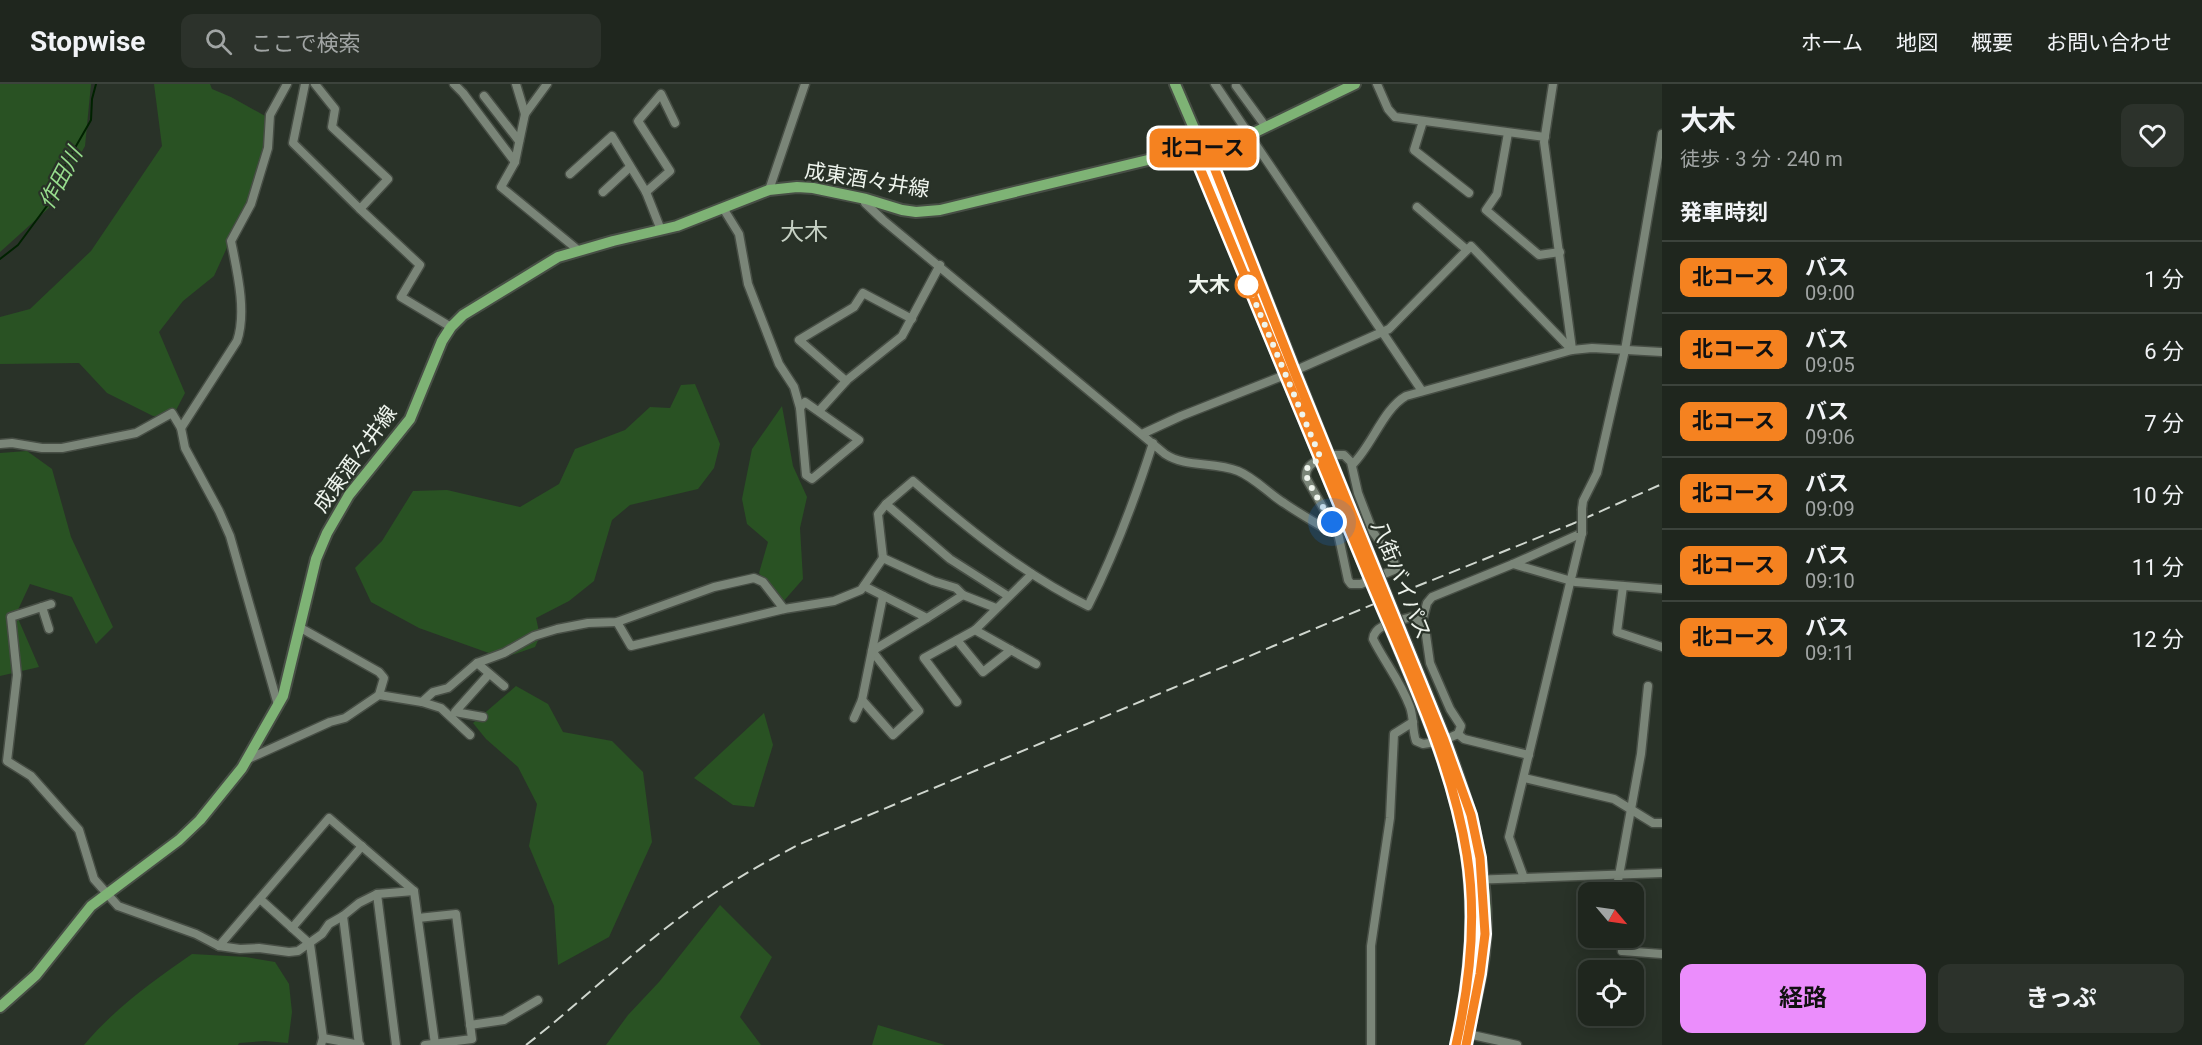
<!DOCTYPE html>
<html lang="ja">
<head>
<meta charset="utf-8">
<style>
	body { margin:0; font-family:Roboto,"Noto Sans JP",sans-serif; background:#2c322b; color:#f1f3f6; height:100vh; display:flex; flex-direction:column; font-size:22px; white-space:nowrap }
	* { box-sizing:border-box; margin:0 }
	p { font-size:20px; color:#a1a5a4 }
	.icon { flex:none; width:33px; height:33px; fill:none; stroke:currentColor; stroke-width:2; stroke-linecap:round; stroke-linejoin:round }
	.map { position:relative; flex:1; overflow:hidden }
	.drawer { display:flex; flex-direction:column; background:#1f261e; width:540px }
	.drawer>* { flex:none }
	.badge { padding:0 12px; border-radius:9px; font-size:21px; line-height:39px }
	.needle { width:39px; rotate:119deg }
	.fabs { position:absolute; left:1578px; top:798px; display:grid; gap:12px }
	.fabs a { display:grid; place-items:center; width:66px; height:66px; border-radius:12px; background:#1f261e; box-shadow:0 3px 15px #0003,0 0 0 2px #3c433c; font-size:30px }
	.you { position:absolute; width:30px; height:30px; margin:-15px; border:4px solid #fff; border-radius:50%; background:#1a73e8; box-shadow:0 0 0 9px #1a73e833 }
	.map>.badge { position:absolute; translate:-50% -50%; box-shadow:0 0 0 3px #fff }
	h2 { padding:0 18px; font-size:22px; line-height:54px }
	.round { display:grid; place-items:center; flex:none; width:63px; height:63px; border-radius:12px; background:#2c322b }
	.head { display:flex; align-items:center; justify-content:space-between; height:102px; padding:0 18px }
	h1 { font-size:28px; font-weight:700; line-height:45px }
	.button { display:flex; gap:12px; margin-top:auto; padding:12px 18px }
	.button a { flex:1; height:69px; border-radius:12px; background:#eb8dfc; color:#111; font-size:24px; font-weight:700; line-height:69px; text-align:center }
	.button a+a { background:#2c322b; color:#f1f3f6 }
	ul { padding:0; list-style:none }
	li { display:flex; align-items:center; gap:18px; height:72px; padding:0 18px; border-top:2px solid #3c433c }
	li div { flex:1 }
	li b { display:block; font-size:22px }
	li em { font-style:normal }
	li .badge { min-width:66px; font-weight:700; text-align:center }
	header { display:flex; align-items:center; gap:36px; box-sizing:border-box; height:84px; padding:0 30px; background:#1f261e; border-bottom:2px solid #3c433c }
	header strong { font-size:28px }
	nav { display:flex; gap:33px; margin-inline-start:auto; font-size:21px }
	.search { width:420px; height:54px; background:#2c322b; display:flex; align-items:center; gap:15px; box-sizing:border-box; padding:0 21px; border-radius:12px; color:#a1a5a4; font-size:22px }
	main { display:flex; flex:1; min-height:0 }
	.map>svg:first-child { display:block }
</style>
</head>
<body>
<header>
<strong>Stopwise</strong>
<div class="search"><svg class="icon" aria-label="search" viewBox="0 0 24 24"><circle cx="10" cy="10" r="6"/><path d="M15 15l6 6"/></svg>ここで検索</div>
<nav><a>ホーム</a><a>地図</a><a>概要</a><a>お問い合わせ</a></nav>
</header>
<main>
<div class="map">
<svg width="1662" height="961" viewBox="0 0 1662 961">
	<rect width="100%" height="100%" fill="#293228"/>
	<g fill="#295223">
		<polygon points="0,0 91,0 85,62 51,122 0,168"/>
		<polygon points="154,0 210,0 212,5 231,13 267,33 271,67 214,192 183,217 159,248 185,309 173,332 153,332 107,309 79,279 0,280 0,233 30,225 91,167 162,62"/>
		<polygon points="695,300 720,360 714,384 698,405 630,421 612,436 594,497 569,517 536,534 540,552 535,563 515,570 500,573 419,544 371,518 355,484 382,457 413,407 447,406 520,423 559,400 575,365 625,346 650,323 670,324 681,301"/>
		<polygon points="782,322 793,382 807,413 800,444 803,495 782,519 759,489 768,458 747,440 742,415 752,365"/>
		<polygon points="27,367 52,385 71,453 113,543 96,560 72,513 30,500 16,530 39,583 0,592 0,369"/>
		<polygon points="516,602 548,620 563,648 612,657 643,688 652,758 609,853 558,881 554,822 529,762 537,720 518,683 486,655 473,639"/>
		<polygon points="764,629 773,661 754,723 733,721 694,694"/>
		<polygon points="720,821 772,873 740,933 761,961 606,961 628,931 659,898"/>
		<path d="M192,870l54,3 29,5 14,22 3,28 -4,31 -23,-2 -26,2 -1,2h-154c30,-36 69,-64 108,-91z"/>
		<polygon points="878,941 945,961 872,961"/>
	</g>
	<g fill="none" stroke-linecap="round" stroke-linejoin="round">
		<polyline stroke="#020" stroke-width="2" points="0,175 18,161 55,111 64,83 91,36 92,15 96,0"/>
		<g stroke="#474e45" stroke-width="11">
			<g id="minor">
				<polyline points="305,0 293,59 360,125 388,95 332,43 335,25 315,0"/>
				<polyline points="454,0 463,9 515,78"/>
				<polyline points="516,0 525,30 515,78 501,103 578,166"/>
				<polyline points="1215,0 1422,307"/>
				<polyline points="1377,0 1388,25 1395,33 1545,53"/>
				<polyline points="1553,0 1544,58 1572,265"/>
				<polyline points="1236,2 1266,43"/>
				<polyline points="484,12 519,57"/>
				<polyline points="525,30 547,0"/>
				<polyline points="1423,37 1414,66 1469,109"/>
				<polyline points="1508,49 1497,110 1486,126 1539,171 1560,168"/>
				<polyline points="570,90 612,52 646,108 661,146"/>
				<polyline points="769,106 805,0"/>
				<polyline points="603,108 630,83"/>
				<polyline points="646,108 670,87 638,37 661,10 675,39"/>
				<path d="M866,115l-1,4 18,17 282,234c21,14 49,7 73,17 17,7 30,22 46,32 13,9 27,17 40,25l8,-7"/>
				<polyline points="1417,123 1467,166"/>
				<polyline points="723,124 739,150 748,200 779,280 794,303 800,324"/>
				<polyline points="360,125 420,181 401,213 451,243"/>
				<polyline points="1294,287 1389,245 1471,162 1572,266"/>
				<polyline points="846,297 799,256 854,223 863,209 912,235"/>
				<polygon points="805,318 859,356 812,395 806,391 800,324"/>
				<polyline points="819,327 847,296 902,252 940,181"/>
				<path d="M181,344l56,-87c10,-29 0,-70 -6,-100l20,-37 17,-56 2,-33 17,-31"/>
				<polyline points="1142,350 1181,332 1285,291"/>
				<polyline points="0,360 12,359 42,364 62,364 136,349 172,329 181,344 185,364 219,427 230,452 278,621"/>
				<path d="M1321,375c-9,4 -16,8 -15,19l32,55 10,47 3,4h10l35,-15 -2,-8 -21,-29 -15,-39 -7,-31 -7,-7h-15"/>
				<path d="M1352,381c20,-19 31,-56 54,-69l166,-46 20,-2 70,4"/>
				<polyline points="1582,425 1583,417 1597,389 1625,266 1662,50"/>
				<polyline points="883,474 878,430 886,420"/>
				<polyline points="1513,480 1575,498 1662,505"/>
				<polyline points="864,502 927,534 963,511"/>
				<polyline points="1623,502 1617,548 1662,563"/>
				<path d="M1008,512l-58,-37 -64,-55 27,-23c54,47 110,93 175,125 27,-53 47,-107 65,-163"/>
				<polyline points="51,520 11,533 17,591 7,677 31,692 79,746 94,795 118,822 196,850 219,862 240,865 259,864 289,868 298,867 322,850 329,840 343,832 359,819 377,810 414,807"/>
				<polyline points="42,523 49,545"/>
				<polyline points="617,538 631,562 784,525 834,517 861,506 883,474 933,497 956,504 963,511 996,524"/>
				<polyline points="1422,538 1427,519 1432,513 1513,480 1582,449"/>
				<polyline points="299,543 379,588 384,594 379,611"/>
				<polyline points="975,546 1036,580"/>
				<polyline points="957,556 983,588 1011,566"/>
				<polyline points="477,579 504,602"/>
				<polyline points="862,616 893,651 919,627 872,567 927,534"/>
				<polyline points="422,618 441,624 470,651"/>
				<polyline points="957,618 924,574 975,546 1032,490"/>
				<polyline points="483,633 455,628 489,590"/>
				<polyline points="854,634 862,616 883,512"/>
				<polyline points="1458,650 1464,655 1529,671"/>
				<path d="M1436,658l-13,2 -7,-3c-4,-11 -2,-23 -6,-34 -10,-27 -25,-44 -37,-68 1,-15 26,-18 38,-22l11,5 3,6 5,35 20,46 11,17 -3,8 -14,6"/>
				<polyline points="248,675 330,638 345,634 379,611 422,618 433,608 448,604 477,579 504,569 534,552 557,545 588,539 617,538 714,503 754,494 763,498 784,525"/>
				<polyline points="1524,694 1614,715 1653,739 1662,739"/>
				<polyline points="1524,794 1509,753 1582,449"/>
				<polyline points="1470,796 1662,789"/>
				<polyline points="1616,808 1641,670 1648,602"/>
				<polyline points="377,810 396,961"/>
				<polyline points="260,815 310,860 323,954 321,961"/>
				<polyline points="343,832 359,961"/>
				<polyline points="418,834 456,830 472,955 425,961"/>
				<polyline points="292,844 362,762"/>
				<polyline points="1624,854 1622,867 1662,870"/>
				<polyline points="219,862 329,734 414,807 435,960"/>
				<polyline points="470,941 504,936 538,916"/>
				<polyline points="1468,950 1517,961"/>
				<polyline points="323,954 360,961"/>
				<polyline points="1371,961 1371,862 1390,734 1394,650 1413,638"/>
			</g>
		</g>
		<g stroke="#474e45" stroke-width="14">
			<g id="major">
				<polyline points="1175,0 1202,63 1212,78 1333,382"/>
				<polyline points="1202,63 1201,84 1325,386"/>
				<path d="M1408,564c39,97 88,199 76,307 -4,30 -12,60 -19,90"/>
				<path d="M1400,567c22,55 47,110 60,167 18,76 12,152 -4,227"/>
				<polyline points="0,923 36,891 91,822 179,756 200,736 242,684 283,612 316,475 327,449 349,411 410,335 442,257 451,243 463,231 558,173 613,157 677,142 769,106 797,103 813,104 866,115 902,126 916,128 940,126 1202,63 1243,54 1355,0"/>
			</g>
		</g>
		<use href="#minor" stroke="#7a8578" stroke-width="8"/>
		<use href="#major" stroke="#7eb375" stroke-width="10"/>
		<path stroke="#cfd6ce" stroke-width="2" stroke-dasharray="12 6" stroke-linecap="butt" d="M526,961c53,-41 101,-89 156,-129 37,-28 77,-51 118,-72l605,-253 167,-67 90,-40"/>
		<g stroke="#474e45" stroke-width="11" stroke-linecap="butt">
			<polyline id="minor-bridge" points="1582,425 1582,449"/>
		</g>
		<g stroke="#474e45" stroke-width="14" stroke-linecap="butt">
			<g id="major-bridge">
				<polyline points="1333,382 1408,564"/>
				<polyline points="1325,386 1400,567"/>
			</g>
		</g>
		<use href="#minor-bridge" stroke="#7a8578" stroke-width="8"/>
		<use href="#major-bridge" stroke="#7eb375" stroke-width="10"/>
	</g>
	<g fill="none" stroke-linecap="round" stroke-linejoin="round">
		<g stroke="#fff" stroke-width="14">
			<path id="line" d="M1456,961c14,-62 21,-127 11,-190 -15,-96 -62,-192 -99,-281 -56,-135 -112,-270 -168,-406l2,-21 10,15 82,209 150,369 27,75 9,43 5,76 -5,40 -14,71"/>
		</g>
		<use href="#line" stroke="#f58220" stroke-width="9"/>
		<path stroke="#eef4ed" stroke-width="6" stroke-dasharray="0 10.8" d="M1248,201l73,174c-6,3 -13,5 -15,12 -2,9 21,41 26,51"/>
	</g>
	<circle fill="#fff" stroke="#f58220" stroke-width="3" cx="1248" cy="201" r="12"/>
	<g text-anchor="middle" stroke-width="4.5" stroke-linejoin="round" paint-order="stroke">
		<g font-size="21" fill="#eef4ed" stroke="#293228">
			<text transform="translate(867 96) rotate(9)" y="7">成東酒々井線</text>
			<text transform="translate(355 375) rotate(-54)" y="7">成東酒々井線</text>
			<text transform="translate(1401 496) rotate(68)" y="7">八街バイパス</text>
		</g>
		<g font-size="21" font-weight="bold" fill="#eef4ed" stroke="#293228" text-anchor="end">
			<text x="1230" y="208">大木</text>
		</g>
		<g font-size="22" font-style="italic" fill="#97dd8d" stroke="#293228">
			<text transform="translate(60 94) rotate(-62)" y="8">作田川</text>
		</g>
		<g font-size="24" fill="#c6d1c4" stroke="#293228">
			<text x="804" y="156">大木</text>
		</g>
	</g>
</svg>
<div class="fabs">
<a><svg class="needle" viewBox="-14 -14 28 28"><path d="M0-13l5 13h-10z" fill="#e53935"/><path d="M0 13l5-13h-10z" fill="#a1a5a4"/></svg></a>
<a><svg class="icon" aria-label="locate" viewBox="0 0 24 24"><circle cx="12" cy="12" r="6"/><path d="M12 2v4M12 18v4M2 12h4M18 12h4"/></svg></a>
</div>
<div class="you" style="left:1332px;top:438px"></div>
<b class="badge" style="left:1203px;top:64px;background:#f58220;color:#111">北コース</b>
</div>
<section class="drawer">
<div class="head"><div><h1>大木</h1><p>徒歩 · 3 分 · 240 m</p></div><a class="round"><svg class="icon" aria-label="heart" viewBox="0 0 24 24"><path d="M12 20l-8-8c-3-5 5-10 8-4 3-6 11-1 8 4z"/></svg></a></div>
<h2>発車時刻</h2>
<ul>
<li><span class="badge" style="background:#f58220;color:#111">北コース</span><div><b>バス</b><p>09:00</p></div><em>1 分</em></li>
<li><span class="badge" style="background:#f58220;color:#111">北コース</span><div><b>バス</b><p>09:05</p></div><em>6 分</em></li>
<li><span class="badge" style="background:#f58220;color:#111">北コース</span><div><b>バス</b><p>09:06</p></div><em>7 分</em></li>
<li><span class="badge" style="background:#f58220;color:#111">北コース</span><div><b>バス</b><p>09:09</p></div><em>10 分</em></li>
<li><span class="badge" style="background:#f58220;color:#111">北コース</span><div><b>バス</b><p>09:10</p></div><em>11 分</em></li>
<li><span class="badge" style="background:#f58220;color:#111">北コース</span><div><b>バス</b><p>09:11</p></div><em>12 分</em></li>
</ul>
<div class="button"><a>経路</a><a>きっぷ</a></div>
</section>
</main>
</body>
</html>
